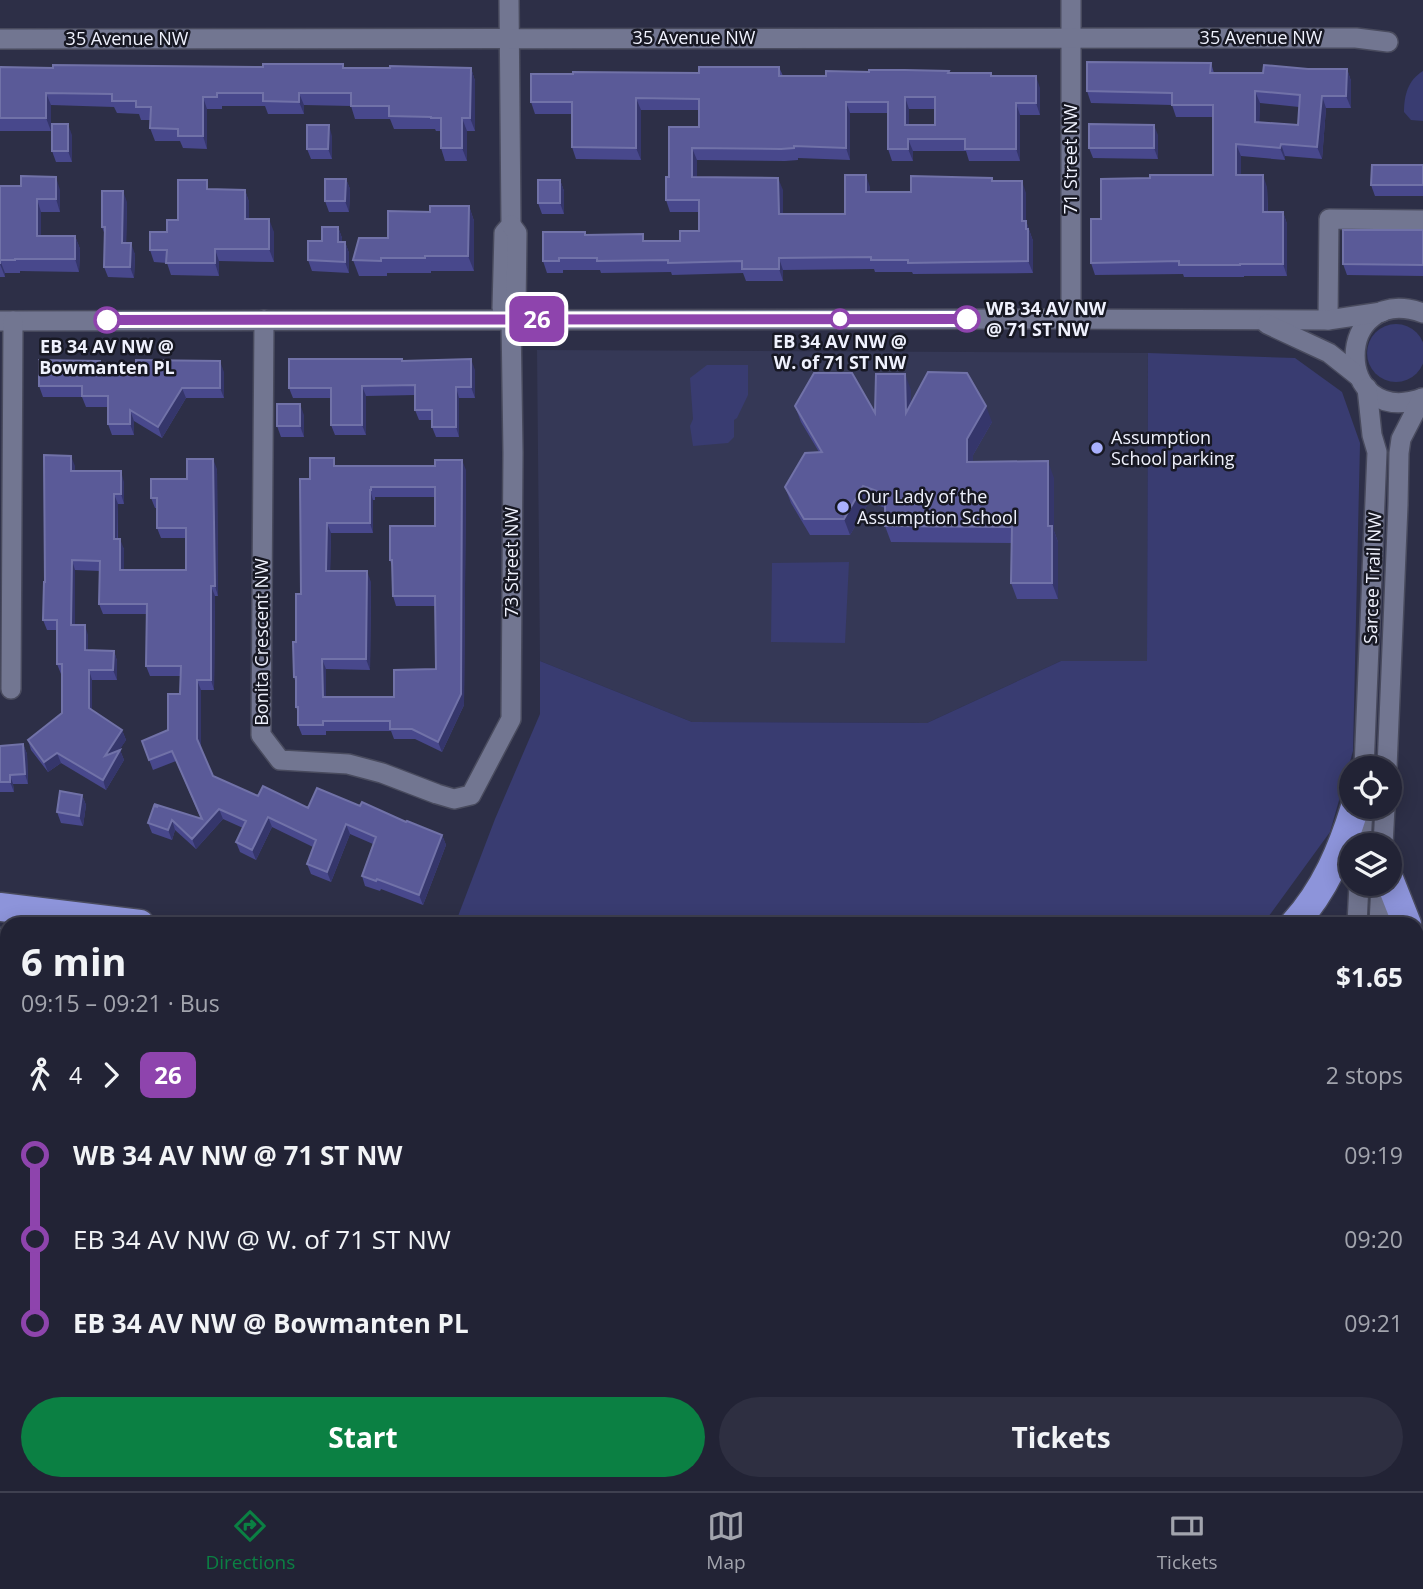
<!DOCTYPE html>
<html lang="en">
<head>
<meta charset="utf-8">
<style>
	body { margin:0; font-family:"Open Sans",sans-serif; background:#2e2f41; color:#f1f3f6; height:100vh; display:flex; flex-direction:column; font-size:26px; white-space:nowrap }
	* { box-sizing:border-box; margin:0 }
	p { font-size:23px; color:#a2a4ad }
	.icon { flex:none; width:38px; height:38px; fill:none; stroke:currentColor; stroke-width:2; stroke-linecap:round; stroke-linejoin:round }
	.map { position:relative; flex:1; overflow:hidden }
	.details { position:absolute; left:0px; top:917px; width:1424px; height:574px; display:flex; flex-direction:column; background:#222335; border-radius:21px 21px 0 0; box-shadow:0 4px 18px #0003,0 0 0 2px #3f4050 }
	.details>* { flex:none }
	.badge { padding:0 14px; border-radius:10px; font-size:24px; line-height:46px }
	.tools { position:absolute; left:1339px; top:756px; display:grid; gap:14px }
	.tools a { display:grid; place-items:center; width:63px; height:63px; border-radius:50%; background:#222335; box-shadow:0 4px 18px #0003,0 0 0 2px #3f4050; font-size:35px }
	.map>.badge { position:absolute; translate:-50% -50%; box-shadow:0 0 0 4px #fff }
	.legs { display:flex; align-items:center; gap:10px; height:77px; padding:0 21px; font-size:23px }
	.legs p { margin-inline-start:auto }
	.overview { display:flex; align-items:center; justify-content:space-between; height:119px; padding:0 21px }
	h1 { font-size:38px; font-weight:700; line-height:52px }
	.button { display:flex; gap:14px; margin-top:auto; padding:14px 21px }
	.button a { flex:1; height:80px; border-radius:42px; background:#0b8043; color:#fff; font-size:28px; font-weight:700; line-height:80px; text-align:center }
	.button a+a { background:#2e2f41; color:#f1f3f6 }
	ul { padding:0 21px; list-style:none }
	li { display:flex; align-items:center; gap:24px; height:84px; font-size:26px }
	li i { display:grid; place-items:center; width:10px; height:100%; margin:0 9px; background:currentColor }
	li i::after { content:''; width:18px; height:18px; margin:-9px; border:5px solid; border-radius:50%; background:#222335 }
	li p { margin-inline-start:auto }
	li:first-child i { background:linear-gradient(#0000 50%,currentColor 0) }
	li:last-child i { background:linear-gradient(currentColor 50%,#0000 0) }
	.dock { display:flex; justify-content:space-around; align-items:center; height:98px; border-top:2px solid #3f4050; background:#222335; font-size:19px; color:#a2a4ad }
	.dock a { display:grid; justify-items:center; gap:4px }
	.dock .selected { color:#0b8043 }
	.map>svg:first-child { display:block }
</style>
</head>
<body>
<div class="map">
<svg width="1423" height="1491" viewBox="0 0 1423 1491">
	<rect width="100%" height="100%" fill="#2d2f47"/>
	<g fill="#353856">
		<polygon points="537,350 1148,353 1147,661 1061,661 927,723 692,722 540,661"/>
		<polygon points="0,1443 7,1447 7,1484 65,1484 76,1491 0,1491"/>
	</g>
	<g fill="#393c71">
		<path d="M1423,71v50l-12,-1 -7,-8c0,-17 4,-32 19,-41z"/>
		<circle cx="1396" cy="353" r="29"/>
		<polygon points="1148,353 1295,358 1342,392 1360,443 1353,751 1330,832 1263,924 455,924 495,819 540,714 540,661 692,722 927,723 1061,661 1147,661"/>
		<polygon points="707,365 748,365 748,395 737,418 734,420 734,437 728,443 693,446 690,426 693,419 690,378"/>
		<polygon points="849,562 845,643 771,642 772,563"/>
		<polygon points="0,963 7,964 7,1104 0,1105"/>
		<polygon points="851,1484 932,1484 935,1491 858,1491"/>
	</g>
	<g fill="none" stroke-linecap="round" stroke-linejoin="round">
		<g stroke="#494b5e" stroke-width="22">
			<g id="minor">
				<polyline points="509,0 511,225 504,233 502,308 511,319"/>
				<polyline points="1071,0 1071,319"/>
				<polyline points="0,39 1356,38 1388,42"/>
				<path d="M1423,313c-90,-32 -91,117 0,85"/>
				<polyline points="264,320 261,735 280,760 348,764 382,773 437,794 454,799 471,795 511,719 513,453 511,319 516,307 517,233 511,225"/>
				<polyline points="1328,320 1329,219 1423,220"/>
				<polyline points="0,321 1030,319 1328,320 1382,312"/>
				<polyline points="1267,324 1329,353 1358,376"/>
				<polyline points="11,689 13,321"/>
				<polyline points="1364,768 1377,452 1372,435 1367,388"/>
				<polyline points="1387,768 1398,505 1399,453 1401,439 1422,398"/>
				<polyline points="1361,845 1363,807"/>
				<polyline points="1383,845 1385,807"/>
				<polyline points="1357,924 1359,884"/>
				<polyline points="1379,924 1381,884"/>
				<polyline points="0,1409 7,1414"/>
				<polyline points="120,1484 132,1491"/>
			</g>
		</g>
		<g stroke="#494b5e" stroke-width="31">
			<g id="highway">
				<polyline points="1390,881 1407,924"/>
				<polyline points="0,907 140,924"/>
				<path d="M1294,924c31,-34 48,-75 61,-117"/>
				<polyline points="0,942 7,942"/>
				<polyline points="1418,945 1423,953"/>
				<polyline points="1418,1022 1423,1021"/>
				<polyline points="1418,1096 1423,1092"/>
				<polyline points="1418,1408 1423,1410"/>
				<polyline points="1418,1447 1423,1450"/>
				<polyline points="954,1484 958,1491"/>
				<polyline points="1348,1484 1348,1491"/>
				<polyline points="1325,1491 1326,1484"/>
				<polyline points="1368,1491 1368,1484"/>
			</g>
		</g>
		<use href="#minor" stroke="#727691" stroke-width="19"/>
		<use href="#highway" stroke="#8d94da" stroke-width="28"/>
	</g>
	<g fill="#48488c" fill-rule="evenodd">
		<path d="M1211,63l3,10h49l45,-4h39l4,12v27h-25l-4,51 -37,-3v4l-44,-4v19l26,12 1,25h15l4,12v52h-43v1h-60l-1,-3 -88,1 -4,-12 10,-44 49,-41 63,-3v-58h-37l-4,-12 -81,-2 -4,-12zM1260,103l39,4 -1,18 -39,-3z"/>
		<polygon points="343,64 344,68 471,68 475,81 475,131 467,131 467,161 445,161 441,148 441,131 436,131 435,129 394,129 390,119 355,119 351,106 304,105 304,114 268,114 265,106 222,106 222,109 207,109 207,149 183,148 180,141 155,141 150,128 150,120 141,120 139,114 117,113 114,107 51,105 51,131 0,131 0,67 263,67"/>
		<path d="M779,67l4,9 208,-3 1,3 48,12v27h-20v46h-51l-3,-10h-53v10h-21l-4,-12v-36h-38v47l-52,-2v2l-13,1 -88,-1v17l86,13v24h62l25,-27v5h41l81,-14 1,3 33,12v28l7,20v32l-120,1 -1,-2h-37l-1,-3 -91,1v11h-37l-3,-8 -71,2 -1,-3 -70,1 -1,-3h-37v3h-16l-4,-12 43,-26 59,6h35l19,-10v-19h-29l-4,-12 3,-23 30,-50v-17h-58v50l-65,-1 -4,-12v-33h-37l-4,-12 42,-28 126,-1zM909,109h26v16h-26z"/>
		<polygon points="72,135 72,162 56,162 52,151"/>
		<polygon points="1158,135 1158,159 1093,158 1089,148"/>
		<polygon points="332,136 332,159 311,159 307,149"/>
		<polygon points="1423,165 1423,196 1375,196 1371,185"/>
		<polygon points="346,179 350,189 349,212 329,212 325,201"/>
		<polygon points="560,180 564,191 564,214 542,214 538,203"/>
		<polygon points="0,186 60,190 60,212 41,212 41,236 75,236 80,249 79,272 20,271 20,273 5,273 5,277 0,277"/>
		<polygon points="210,189 245,190 249,202 249,219 274,232 274,262 219,261 219,276 171,275 167,263 154,262 150,250 178,220"/>
		<polygon points="127,202 126,243 135,254 134,278 108,277 104,267 105,235 102,227"/>
		<polygon points="469,206 474,221 474,271 431,271 431,273 387,273 387,276 359,276 353,260 388,238 430,212"/>
		<polygon points="338,227 342,238 342,242 345,242 349,253 349,273 312,271 308,260 322,241"/>
		<polygon points="1423,230 1423,276 1347,275 1343,264"/>
		<polygon points="403,361 475,370 475,398 459,398 459,437 436,437 432,427 432,420 419,420 415,410 415,395 366,396 366,435 335,435 331,425 331,398 293,398 289,388"/>
		<polygon points="101,364 224,372 224,398 186,398 162,438 134,421 134,435 112,435 108,424 108,407 86,407 82,397 43,397 39,386"/>
		<polygon points="911,390 911,403 992,422 973,455 973,462 1054,478 1054,531 1058,542 1058,599 1017,599 1011,583 1011,543 891,542 885,526 885,508 869,502 850,535 810,535 791,503 785,487 819,452 801,422 795,406 875,413"/>
		<polygon points="304,415 304,437 281,437 277,426"/>
		<polygon points="75,466 75,471 124,482 124,504 118,504 118,539 124,549 124,570 186,570 186,538 161,538 157,528 157,508 155,508 151,498 187,479 217,469 218,596 215,596 214,690 201,690 201,748 213,776 258,796 308,808 360,806 442,835 446,845 423,905 381,889 380,891 365,886 362,876 373,844 350,834 331,882 311,874 307,864 313,847 272,827 256,860 240,852 236,842 243,828 223,819 196,849 175,830 172,840 152,833 148,823 155,807 154,804 201,819 176,761 153,770 142,741 168,730 180,694 181,676 150,676 146,666 147,614 103,614 99,604 100,571 75,570 75,625 88,635 88,650 114,651 117,661 117,680 92,680 92,710 122,730 126,740 119,750 120,750 124,760 106,790 61,763 48,772 31,750 28,740 62,713 62,674 61,674 57,664 57,630 47,630 43,620 45,582"/>
		<path d="M337,466l129,4 -2,235 -22,47 -27,-13h-21l-3,-8h-65v4h-24l-4,-10v-12l-2,-6v-23l-2,-7 16,-198zM375,497h60v29l-45,34 2,6 1,30 3,10h39l1,63 -42,28h-68v-28l44,1 1,-88 -41,-11 1,-38h42v-33h2z"/>
		<polygon points="23,744 27,754 28,784 13,784 14,792 0,792 0,746"/>
		<polygon points="82,795 86,805 83,826 61,823 57,812"/>
		<polygon points="211,1484 331,1484 342,1491 222,1491"/>
	</g>
	<g fill="#35366b">
		<polygon points="471,68 475,81 475,131 470,118"/>
		<polygon points="1347,69 1351,81 1351,108 1346,96"/>
		<polygon points="1036,76 1040,88 1040,115 1036,103"/>
		<polygon points="1255,91 1260,103 1259,134 1255,122"/>
		<polygon points="46,93 51,105 51,131 46,118"/>
		<polygon points="299,93 304,105 304,114 299,102"/>
		<polygon points="1322,96 1326,108 1322,159 1317,147"/>
		<polygon points="203,97 207,109 207,149 203,136"/>
		<polygon points="905,97 909,109 909,137 905,125"/>
		<polygon points="636,98 641,110 641,160 636,148"/>
		<polygon points="846,102 850,113 850,160 846,148"/>
		<polygon points="1016,103 1020,115 1020,161 1016,149"/>
		<polygon points="462,118 467,131 467,161 462,148"/>
		<polygon points="68,124 72,135 72,162 68,151"/>
		<polygon points="329,125 332,136 332,159 328,149"/>
		<polygon points="1154,125 1158,135 1158,159 1154,148"/>
		<polygon points="908,139 913,151 913,161 908,149"/>
		<polygon points="1236,144 1241,156 1241,187 1236,175"/>
		<polygon points="1281,144 1285,156 1285,160 1280,148"/>
		<polygon points="692,148 697,160 697,189 692,177"/>
		<polygon points="866,175 870,187 870,204 866,192"/>
		<polygon points="1263,175 1267,187 1268,224 1263,212"/>
		<polygon points="56,177 60,190 60,212 56,199"/>
		<polygon points="778,178 783,190 783,226 779,214"/>
		<polygon points="346,179 350,189 349,212 345,201"/>
		<polygon points="560,180 564,191 564,214 560,203"/>
		<polygon points="1022,181 1026,193 1026,221 1033,241 1033,273 1028,261 1022,221"/>
		<polygon points="245,190 249,202 249,231 245,219"/>
		<polygon points="123,191 127,202 126,254 122,243"/>
		<polygon points="37,199 41,212 41,249 37,236"/>
		<polygon points="469,206 474,221 474,271 468,256"/>
		<polygon points="1283,212 1287,224 1287,276 1283,264"/>
		<polygon points="269,219 274,232 274,262 269,249"/>
		<polygon points="338,227 342,238 342,253 338,242"/>
		<polygon points="75,236 80,249 79,272 75,259"/>
		<polygon points="345,242 349,253 349,273 345,262"/>
		<polygon points="131,243 135,254 134,278 130,267"/>
		<polygon points="215,249 219,261 219,276 215,263"/>
		<polygon points="779,258 783,270 783,281 779,269"/>
		<polygon points="0,260 5,273 5,277 0,264"/>
		<polygon points="471,359 475,370 475,398 471,387"/>
		<polygon points="220,361 224,372 224,398 220,388"/>
		<polygon points="905,374 911,390 911,429 906,413"/>
		<polygon points="362,386 366,396 366,435 362,425"/>
		<polygon points="456,387 459,398 459,437 456,427"/>
		<polygon points="182,388 186,398 162,438 158,427"/>
		<polygon points="300,404 304,415 304,437 300,426"/>
		<polygon points="986,406 992,422 973,455 973,478 967,462 967,439"/>
		<polygon points="130,410 134,421 134,435 130,424"/>
		<polygon points="71,456 75,466 75,482 71,471"/>
		<polygon points="213,459 217,469 218,596 215,586"/>
		<polygon points="462,460 466,470 464,705 442,752 438,742"/>
		<polygon points="1048,461 1054,478 1054,531 1058,542 1058,599 1052,583 1048,526"/>
		<polygon points="121,471 124,482 124,504 121,494"/>
		<polygon points="863,486 869,502 850,535 844,519"/>
		<polygon points="370,490 373,500 373,533 370,523"/>
		<polygon points="114,494 118,504 117,549 114,539"/>
		<polygon points="327,523 331,533 330,582 326,571"/>
		<polygon points="120,539 124,549 124,580 120,570"/>
		<polygon points="72,560 75,570 75,635 71,625"/>
		<polygon points="367,571 371,582 370,670 366,659"/>
		<polygon points="211,586 215,596 214,690 211,680"/>
		<polygon points="85,625 88,635 88,660 85,650"/>
		<polygon points="114,651 117,661 117,680 113,670"/>
		<polygon points="322,659 326,669 326,707 323,697"/>
		<polygon points="89,670 92,680 92,718 89,708"/>
		<polygon points="197,680 201,690 201,750 197,739"/>
		<polygon points="122,730 126,740 109,766 105,756"/>
		<polygon points="23,744 27,754 28,784 25,774"/>
		<polygon points="120,750 124,760 106,790 103,780"/>
		<polygon points="57,753 61,763 48,772 44,762"/>
		<polygon points="10,775 13,784 14,792 10,782"/>
		<polygon points="82,795 86,805 83,826 79,816"/>
		<polygon points="219,809 223,819 196,849 192,839"/>
		<polygon points="268,817 272,827 256,860 252,850"/>
		<polygon points="172,820 175,830 172,840 168,830"/>
		<polygon points="346,824 350,834 331,882 327,872"/>
		<polygon points="442,835 446,845 423,905 419,895"/>
		<polygon points="7,1484 28,1484 23,1491 3,1491"/>
	</g>
	<g fill="#5a5a98" stroke="#7172a8" stroke-width="2" fill-rule="evenodd">
		<path d="M1087,62l124,1 -1,10h53l1,-8 44,4h39l-1,27h-24l-5,51 -36,-3 -1,4 -44,-4v31h27v37h20v52h-43v1h-61v-4l-88,2v-44h10v-40l49,-1v-3h63v-70h-41v-12l-85,-2zM1255,91l45,4 -2,30 -43,-3z"/>
		<polygon points="263,64 343,64 343,68 390,68 390,66 471,68 470,118 462,118 462,148 441,148 441,118 431,118 431,117 389,116 389,106 351,106 351,93 299,93 299,102 263,101 263,93 217,93 217,97 203,97 203,136 178,136 178,129 150,128 151,107 136,107 136,101 112,101 112,94 46,93 46,118 0,118 0,67 53,68 53,65 263,67"/>
		<path d="M699,67h80v9h47v-5l43,1v-2h36l44,1 -1,2h43v3h45v27h-20v46h-51v-10h-57v10h-20v-47h-42v46l-52,-2v2l-13,1 -89,-1v29l86,1 1,36h66v-39h21v17h45v-16l81,2v3h30v40h4v8h2v32l-120,2v-3h-37v-3l-92,1v11h-37v-8l-74,2v-3l-71,1v-3h-38v3h-16v-29h42v3l58,-1v7h37v-10h19v-31h-33v-23h3v-50h30v-28l-63,-1v50l-64,-1v-45h-41v-28h42v-2l126,1zM905,97h30v28h-30z"/>
		<rect x="52" y="124" width="16" height="27"/>
		<polygon points="1089,124 1154,125 1154,148 1089,148"/>
		<polygon points="307,125 329,125 328,149 307,149"/>
		<polygon points="1372,165 1423,165 1423,185 1371,185"/>
		<polygon points="21,176 56,177 56,199 37,199 37,236 75,236 75,259 15,259 15,260 0,260 0,264 0,186 21,186"/>
		<polygon points="325,179 346,179 345,201 325,201"/>
		<polygon points="178,180 207,180 207,189 245,190 245,219 269,219 269,249 215,249 215,263 166,263 167,250 150,250 150,232 167,232 167,220 178,220"/>
		<rect x="538" y="180" width="22" height="23"/>
		<polygon points="102,191 123,191 122,243 131,243 130,267 104,267 105,227 102,227"/>
		<polygon points="430,206 469,206 468,256 425,256 425,258 381,258 381,261 353,260 359,238 388,238 388,211 430,212"/>
		<polygon points="322,227 338,227 338,242 345,242 345,262 308,260 308,241 322,241"/>
		<polygon points="1343,230 1423,230 1423,265 1343,264"/>
		<polygon points="289,359 402,359 402,361 471,359 471,387 456,387 456,427 432,427 432,410 415,410 415,385 362,386 362,425 331,425 331,388 289,388"/>
		<polygon points="39,360 100,361 100,364 136,364 136,360 220,361 220,388 182,388 158,427 130,410 130,424 108,424 108,396 82,396 82,386 39,386"/>
		<polygon points="928,372 967,373 986,406 967,439 967,462 1048,461 1048,526 1052,526 1052,583 1011,583 1012,527 885,526 885,494 863,486 844,519 804,519 785,487 805,453 822,452 795,406 814,373 852,373 875,413 876,374 905,374 906,413"/>
		<rect x="277" y="404" width="23" height="22"/>
		<polygon points="44,455 71,456 71,471 121,471 121,494 114,494 114,539 120,539 120,570 186,570 186,528 157,528 157,498 151,498 151,479 187,479 187,459 213,459 215,586 211,586 211,680 197,680 197,739 213,776 258,796 263,786 308,808 317,788 360,806 362,802 406,822 407,821 442,835 419,895 377,879 376,881 362,876 376,837 346,824 327,872 307,864 316,840 268,817 252,850 236,842 246,821 219,809 192,839 172,820 168,830 148,823 154,806 158,807 154,804 202,819 172,751 149,760 142,741 168,730 168,694 180,694 181,666 146,666 147,604 99,604 100,561 72,560 71,625 85,625 85,650 114,651 113,670 89,670 89,708 122,730 105,756 120,750 103,780 57,753 44,762 28,740 62,713 62,664 57,664 57,620 43,620 44,582 45,582"/>
		<path d="M310,458h24v8h101v-6h27l-1,234 -23,48 -26,-13h-22v-8h-67v4h-25v-18h-2v-30h-2l-1,-35h3v-48h5l-1,-115h10zM371,487h64v39h-45v34h2l1,36h42l1,73 -42,1v27h-71l-1,-38h44l1,-88h-41l1,-48h43v-33h1z"/>
		<polygon points="23,744 25,774 10,775 10,782 0,782 0,746"/>
		<polygon points="60,791 82,795 79,816 57,812"/>
		<polygon points="0,1445 7,1449 7,1484 3,1491 0,1491"/>
		<polygon points="237,1484 331,1484 342,1491 248,1491"/>
	</g>
	<g fill="none" stroke-linecap="round" stroke-linejoin="round">
		<g stroke="#fff" stroke-width="16">
			<polyline id="line-1" points="107,320 967,319"/>
		</g>
		<use href="#line-1" stroke="#8e44ad" stroke-width="10"/>
	</g>
	<g fill="#fff" stroke="#8e44ad" stroke-width="3.5">
		<circle cx="840" cy="319" r="9"/>
		<circle cx="967" cy="319" r="12"/>
		<circle cx="107" cy="320" r="12"/>
	</g>
	<g fill="#a9b0fc" stroke="#171823" stroke-width="2.5">
		<circle cx="1097" cy="448" r="7"/>
		<circle cx="843" cy="507" r="7"/>
	</g>
	<g text-anchor="middle" stroke-width="5" stroke-linejoin="round" paint-order="stroke">
		<g font-size="18" fill="#eff1fd" stroke="#171823">
			<text x="694" y="44">35 Avenue NW</text>
			<text x="1261" y="44">35 Avenue NW</text>
			<text x="127" y="45">35 Avenue NW</text>
			<text transform="translate(1071 159) rotate(-90)" y="6">71 Street NW</text>
			<text transform="translate(512 562) rotate(-90)" y="6">73 Street NW</text>
			<text transform="translate(1373 578) rotate(-88)" y="6">Sarcee Trail NW</text>
			<text transform="translate(262 642) rotate(-90)" y="6">Bonita Crescent NW</text>
		</g>
		<g font-size="18" font-weight="bold" fill="#eff1fd" stroke="#171823">
			<text x="986" y="315" text-anchor="start">WB 34 AV NW<tspan x="986" dy="21">@ 71 ST NW</tspan></text>
			<text x="840" y="348">EB 34 AV NW @<tspan x="840" dy="21">W. of 71 ST NW</tspan></text>
			<text x="107" y="353">EB 34 AV NW @<tspan x="107" dy="21">Bowmanten PL</tspan></text>
		</g>
		<g font-size="18" fill="#eff1fd" stroke="#171823" text-anchor="start">
			<text x="1111" y="444">Assumption<tspan x="1111" dy="21">School parking</tspan></text>
			<text x="857" y="503">Our Lady of the<tspan x="857" dy="21">Assumption School</tspan></text>
		</g>
	</g>
</svg>
<div class="tools">
<a><svg class="icon" aria-label="locate" viewBox="0 0 24 24"><circle cx="12" cy="12" r="6"/><path d="M12 2v4M12 18v4M2 12h4M18 12h4"/></svg></a>
<a><svg class="icon" aria-label="layers" viewBox="0 0 24 24"><path d="M12 4l9 5-9 5-9-5zM3 14l9 5 9-5"/></svg></a>
</div>
<b class="badge" style="left:537px;top:319px;background:#8e44ad;color:#fff">26</b>
<section class="details">
<div class="overview"><div><h1>6 min</h1><p>09:15 – 09:21 · Bus</p></div><b>$1.65</b></div>
<div class="legs"><svg class="icon" aria-label="walk" viewBox="0 0 24 24"><circle cx="13" cy="4" r="2"/><path d="M13 8l-2 6 4 7M11 14l-3 7M7 12l3-4h3l4 4"/></svg>4<svg class="icon" aria-label="forward" viewBox="0 0 24 24"><path d="M9 5l7 7-7 7"/></svg><b class="badge" style="background:#8e44ad;color:#fff">26</b><p>2 stops</p></div>
<ul>
<li><i style="color:#8e44ad"></i><b>WB 34 AV NW @ 71 ST NW</b><p>09:19</p></li>
<li><i style="color:#8e44ad"></i><span>EB 34 AV NW @ W. of 71 ST NW</span><p>09:20</p></li>
<li><i style="color:#8e44ad"></i><b>EB 34 AV NW @ Bowmanten PL</b><p>09:21</p></li>
</ul>
<div class="button"><a>Start</a><a>Tickets</a></div>
</section>
</div>
<nav class="dock">
<a class="selected"><svg class="icon" aria-label="directions" viewBox="0 0 24 24"><path d="M12 3l9 9-9 9-9-9zM9 14v-3h6M13 9l2 2-2 2"/></svg>Directions</a>
<a><svg class="icon" aria-label="map" viewBox="0 0 24 24"><path d="M3 6l6-2 6 2 6-2v14l-6 2-6-2-6 2zM9 4v14M15 6v14"/></svg>Map</a>
<a><svg class="icon" aria-label="tickets" viewBox="0 0 24 24"><path d="M3 7h18v10H3zM15 7v10"/></svg>Tickets</a>
</nav>
</body>
</html>
